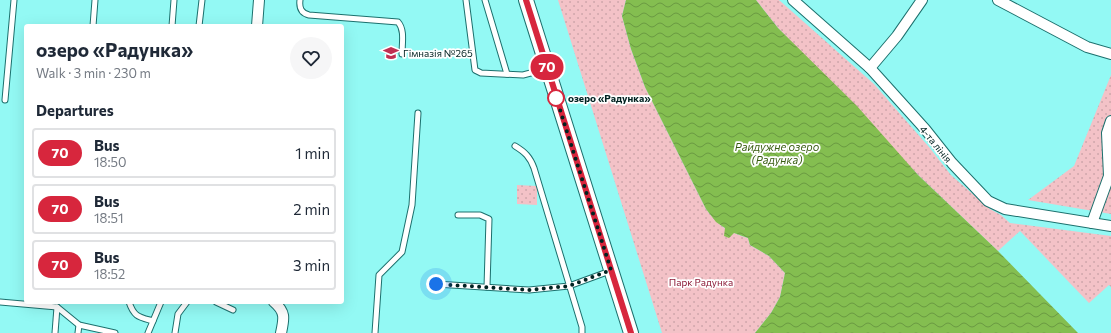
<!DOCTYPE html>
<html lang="en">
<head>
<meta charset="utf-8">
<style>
	body { margin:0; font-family:Commissioner,sans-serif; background:#f6f6f7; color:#1f2937; height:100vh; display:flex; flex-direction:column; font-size:15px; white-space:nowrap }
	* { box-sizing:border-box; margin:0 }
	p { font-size:13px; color:#747a83 }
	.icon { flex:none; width:22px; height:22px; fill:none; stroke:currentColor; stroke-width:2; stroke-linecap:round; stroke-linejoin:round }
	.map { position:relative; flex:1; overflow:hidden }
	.sheet { position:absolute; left:24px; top:24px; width:320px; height:280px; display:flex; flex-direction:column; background:#fff; border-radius:4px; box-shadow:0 4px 16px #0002 }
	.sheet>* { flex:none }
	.badge { padding:0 8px; border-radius:13px; font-size:14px; line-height:26px }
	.you { position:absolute; width:20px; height:20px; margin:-10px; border:3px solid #fff; border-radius:50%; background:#1a73e8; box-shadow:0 0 0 6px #1a73e833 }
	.map>.badge { position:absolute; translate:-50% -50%; box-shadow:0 0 0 2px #fff }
	h2 { padding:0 12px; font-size:15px; line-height:36px }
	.round { display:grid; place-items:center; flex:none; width:42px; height:42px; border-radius:21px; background:#f6f6f7 }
	.headline { display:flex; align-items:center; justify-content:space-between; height:68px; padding:0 12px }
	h1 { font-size:19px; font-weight:700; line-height:30px }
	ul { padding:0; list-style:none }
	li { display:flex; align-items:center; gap:12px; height:50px; margin:0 8px 6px; padding:0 4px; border:2px solid #e0e1e3; border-radius:4px }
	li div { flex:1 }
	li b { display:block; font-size:15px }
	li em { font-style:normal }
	li .badge { min-width:44px; font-weight:700; text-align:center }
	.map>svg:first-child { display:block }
</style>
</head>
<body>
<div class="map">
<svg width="1111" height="333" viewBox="0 0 1111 333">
	<defs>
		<pattern id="grass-dots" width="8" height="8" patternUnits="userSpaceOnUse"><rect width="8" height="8" fill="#f3c2c7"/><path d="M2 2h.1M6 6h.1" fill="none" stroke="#cfa6ab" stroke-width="1.8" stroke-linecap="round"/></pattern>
		<pattern id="water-waves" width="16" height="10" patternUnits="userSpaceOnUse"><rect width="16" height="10" fill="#84be50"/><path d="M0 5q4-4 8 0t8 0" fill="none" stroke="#6a9a42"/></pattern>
	</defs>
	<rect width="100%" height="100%" fill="#93f9f4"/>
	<g fill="url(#grass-dots)">
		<path d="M558,0h68l-4,16 9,33 14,38 61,122c14,18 21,22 42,29l2,7 19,11 16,17 -5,24 -9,16 -16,20h-93z"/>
		<polygon points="756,0 779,0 874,84 929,147 951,175 990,209 1001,215 1010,223 1111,236 1111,287 1109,285 1089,303 1020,231 998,251 918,175 778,28"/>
		<polygon points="1111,75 1111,214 1028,200 1074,166"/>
		<polygon points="517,185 537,186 537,205 517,204"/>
	</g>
	<polygon fill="url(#water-waves)" points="626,0 756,0 778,28 857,106 918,175 998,251 1078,333 755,333 771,313 780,297 785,273 769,256 750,245 748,238 734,233 729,238 724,236 725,228 716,222 706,209 645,87 631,49 622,16"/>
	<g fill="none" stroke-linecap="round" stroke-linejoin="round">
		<g stroke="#1c706d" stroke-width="7">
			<g id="lane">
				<path d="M300,0c-1,8 1,13 9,15l89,7c7,8 4,21 4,32"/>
				<polyline points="466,0 475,70 481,73 523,75 546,69"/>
				<polyline points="485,0 507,74"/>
				<polyline points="93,26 95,0"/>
				<polyline points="172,26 174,0"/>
				<polyline points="199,26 202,0"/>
				<polyline points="5,100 14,0"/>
				<path d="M515,146c10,6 15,11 19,22l48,159v6"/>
				<polyline points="458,215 480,215 489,219 487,287"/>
				<polyline points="436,284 529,290 569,286 610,271"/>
				<polyline points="0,302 57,307 79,325 115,333"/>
				<path d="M129,302c5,15 10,15 24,19"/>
				<polyline points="216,302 233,310"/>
				<polyline points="55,333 57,307"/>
				<polyline points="78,333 79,325"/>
				<polyline points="148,333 161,302"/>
				<polyline points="175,333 178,314 187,302"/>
				<polyline points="375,333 379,275 402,252 412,205 418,113"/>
			</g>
		</g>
		<g stroke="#1c706d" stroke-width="12">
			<g id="street">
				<polyline points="793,0 870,68 925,129 952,163 988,201 1005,209 1111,226"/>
				<polyline points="998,0 1087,47 1111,54"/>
				<polyline points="257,26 259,0"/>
				<polyline points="870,68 897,36 922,0"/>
				<polyline points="1092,223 1109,176 1107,133 1111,121"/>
				<path d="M274,302c12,10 10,17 7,31"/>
			</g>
		</g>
		<g stroke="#1c706d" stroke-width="16">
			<polyline id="secondary" points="526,0 631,333"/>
		</g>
		<use href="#lane" stroke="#fff" stroke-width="5"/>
		<use href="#street" stroke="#fff" stroke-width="10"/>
		<use href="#secondary" stroke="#fff" stroke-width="14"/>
	</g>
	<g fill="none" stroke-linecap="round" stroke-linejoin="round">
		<g stroke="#fff" stroke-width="9">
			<polyline id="line" points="526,0 631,333"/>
		</g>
		<use href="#line" stroke="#d7263d" stroke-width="6"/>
		<polyline stroke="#012221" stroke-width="4" stroke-dasharray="0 7.2" points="436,284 529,290 569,286 611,270 555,94 556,98"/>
	</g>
	<defs>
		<g id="school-bare" transform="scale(1.2)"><path d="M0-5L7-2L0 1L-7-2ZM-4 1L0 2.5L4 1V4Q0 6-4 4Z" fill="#c02f52" stroke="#fff" stroke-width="2.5" paint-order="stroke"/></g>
	</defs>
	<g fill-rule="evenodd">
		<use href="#school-bare" x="391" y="53"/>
	</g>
	<circle fill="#fff" stroke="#d7263d" stroke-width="2" cx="556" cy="98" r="8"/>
	<g text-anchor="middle" stroke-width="3.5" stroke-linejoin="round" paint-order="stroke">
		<g font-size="10" fill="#012221" stroke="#fff" text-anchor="start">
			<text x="403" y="57">Гімназія №265</text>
		</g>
		<g font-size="10" font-weight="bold" fill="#012221" stroke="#fff" text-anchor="start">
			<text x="568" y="102">озеро «Радунка»</text>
		</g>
		<g font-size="10" fill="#012221" stroke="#fff">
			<text transform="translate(936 144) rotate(51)" y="4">4-та лінія</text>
		</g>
		<g font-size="10" fill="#8d1d39" stroke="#fff">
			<text x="701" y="286">Парк Радунка</text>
		</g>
		<g font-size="11" font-style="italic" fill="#395d12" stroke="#fff">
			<text x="777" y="151">Райдужне озеро<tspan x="777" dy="13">(Радунка)</tspan></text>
		</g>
	</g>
</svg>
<div class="you" style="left:436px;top:284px"></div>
<b class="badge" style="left:547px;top:67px;background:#d7263d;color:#fff">70</b>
<section class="sheet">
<div class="headline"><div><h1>озеро «Радунка»</h1><p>Walk · 3 min · 230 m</p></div><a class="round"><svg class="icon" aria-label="heart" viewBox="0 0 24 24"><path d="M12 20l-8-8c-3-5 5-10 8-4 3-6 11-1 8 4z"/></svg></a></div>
<h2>Departures</h2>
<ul>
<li><span class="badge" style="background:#d7263d;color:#fff">70</span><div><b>Bus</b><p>18:50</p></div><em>1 min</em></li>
<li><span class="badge" style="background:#d7263d;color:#fff">70</span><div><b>Bus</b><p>18:51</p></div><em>2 min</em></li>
<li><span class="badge" style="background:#d7263d;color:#fff">70</span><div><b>Bus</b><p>18:52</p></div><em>3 min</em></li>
</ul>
</section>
</div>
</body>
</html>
